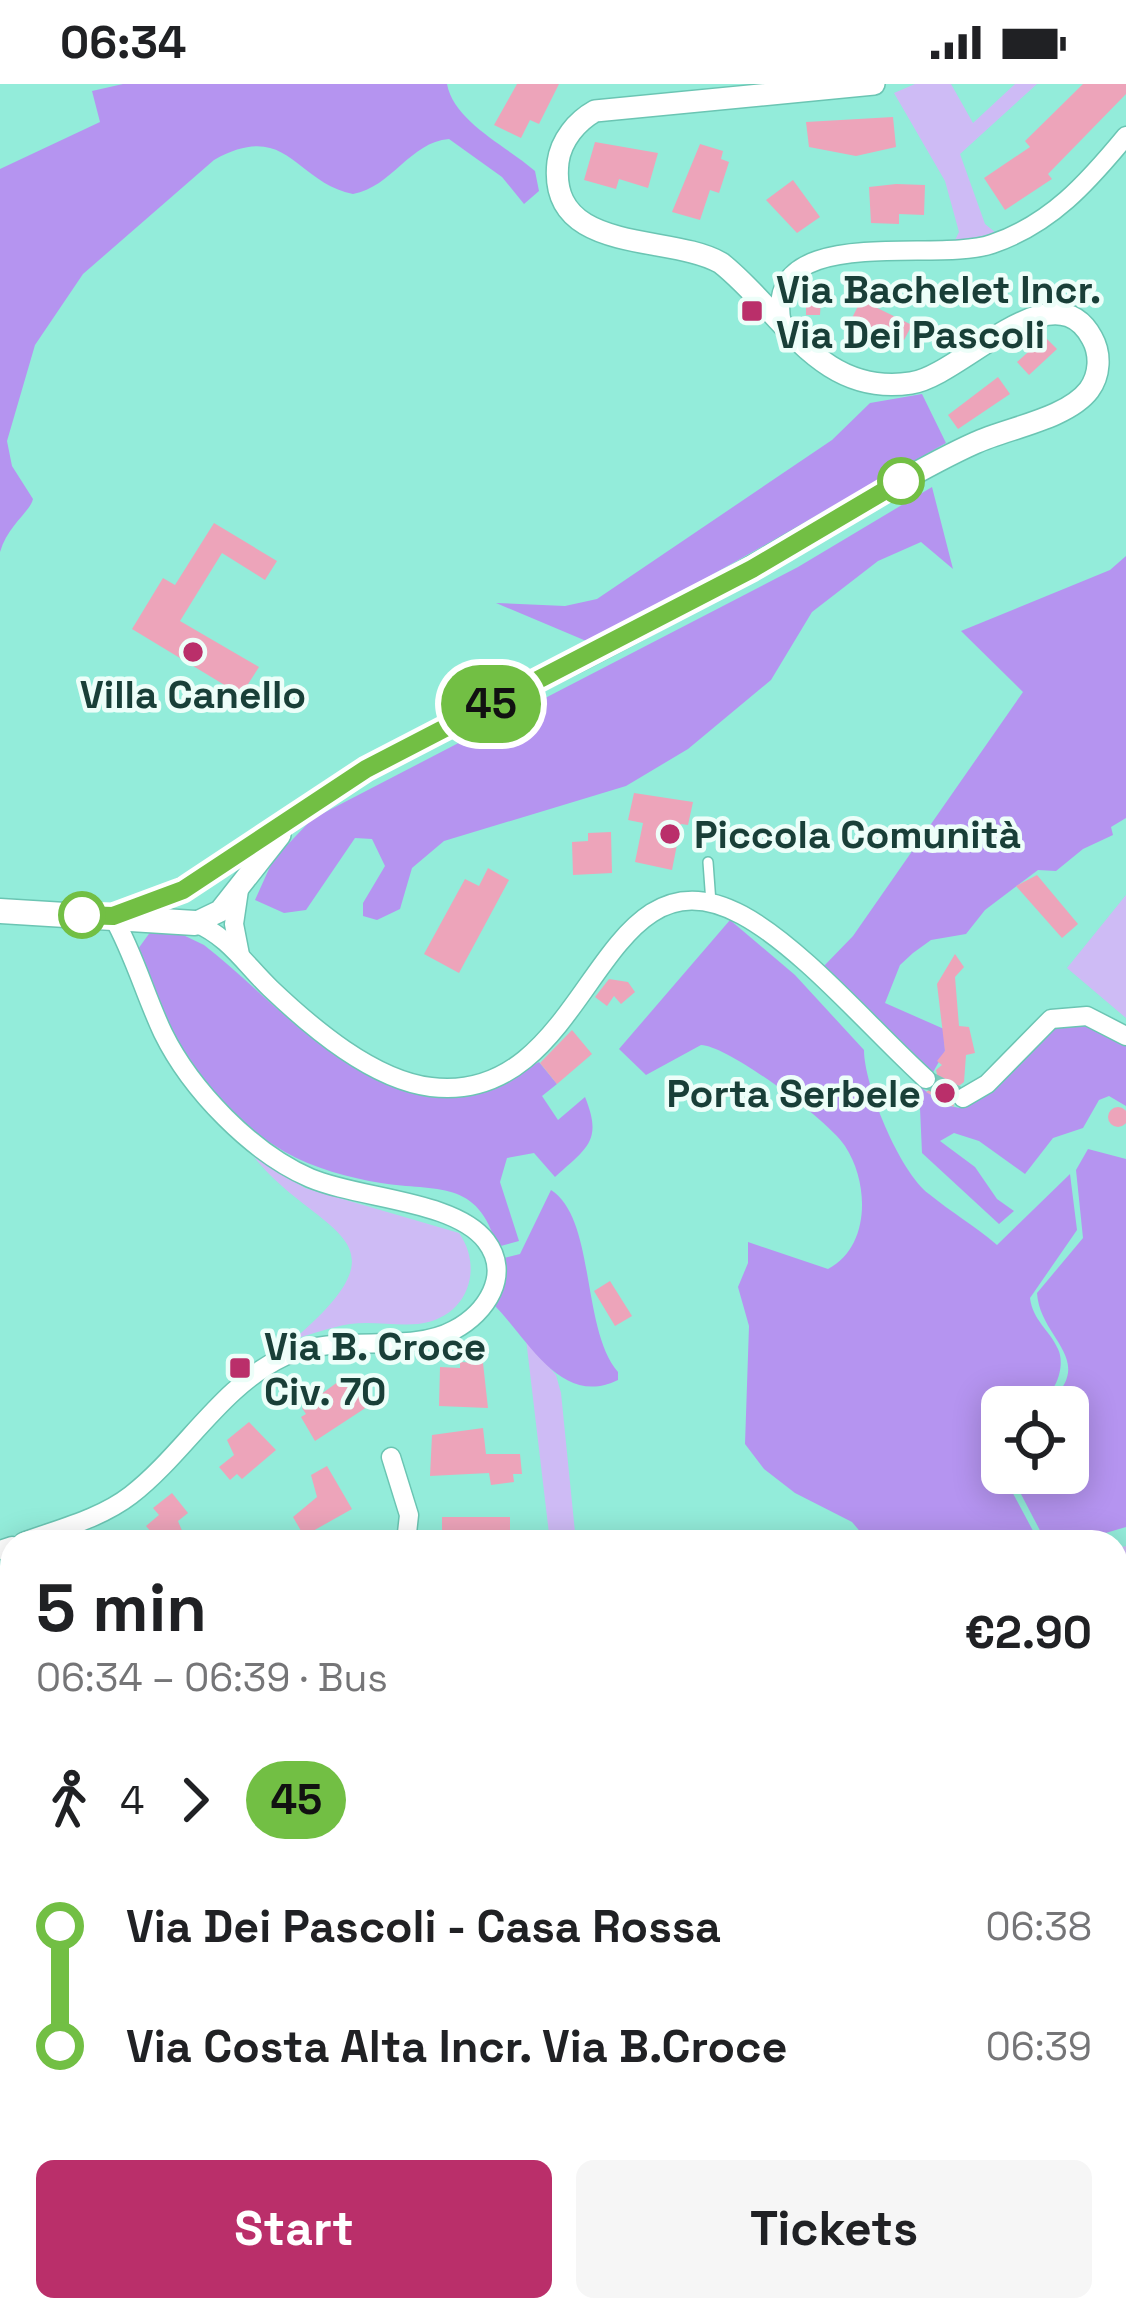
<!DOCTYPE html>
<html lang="en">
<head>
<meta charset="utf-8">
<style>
	body { margin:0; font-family:"Space Grotesk",sans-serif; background:#f6f6f6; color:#202124; height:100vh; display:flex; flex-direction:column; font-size:45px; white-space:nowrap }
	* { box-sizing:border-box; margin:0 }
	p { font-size:39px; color:#757577 }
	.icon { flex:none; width:66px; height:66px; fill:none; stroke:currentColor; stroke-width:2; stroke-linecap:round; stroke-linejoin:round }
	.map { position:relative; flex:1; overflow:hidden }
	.side { position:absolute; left:0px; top:1446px; width:1128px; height:792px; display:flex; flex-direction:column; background:#fff; border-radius:36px 36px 0 0; box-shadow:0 6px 30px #0003 }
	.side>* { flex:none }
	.badge { padding:0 24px; border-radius:39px; font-size:42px; line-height:78px }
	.fabs { position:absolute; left:981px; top:1302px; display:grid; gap:24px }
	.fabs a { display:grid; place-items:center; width:108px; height:108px; border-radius:18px; background:#fff; box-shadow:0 6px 30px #0003; font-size:60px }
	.map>.badge { position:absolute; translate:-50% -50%; box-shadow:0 0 0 6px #fff }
	.legs { display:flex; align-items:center; gap:18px; height:132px; padding:0 36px; font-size:39px }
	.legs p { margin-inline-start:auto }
	.overview { display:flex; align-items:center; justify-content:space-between; height:204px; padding:0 36px }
	h1 { font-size:66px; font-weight:600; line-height:90px }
	.primary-button { display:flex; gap:24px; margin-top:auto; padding:24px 36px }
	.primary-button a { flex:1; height:138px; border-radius:18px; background:#ba2f6a; color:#fff; font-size:48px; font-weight:600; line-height:138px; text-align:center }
	.primary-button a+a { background:#f6f6f6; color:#202124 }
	ul { padding:0 36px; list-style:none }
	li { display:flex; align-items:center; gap:42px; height:120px; font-size:45px }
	li i { display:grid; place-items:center; width:18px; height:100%; margin:0 15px; background:currentColor }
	li i::after { content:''; width:30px; height:30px; margin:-15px; border:9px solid; border-radius:50%; background:#fff }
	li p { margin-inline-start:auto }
	li:first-child i { background:linear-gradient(#0000 50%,currentColor 0) }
	li:last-child i { background:linear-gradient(currentColor 50%,#0000 0) }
	.status { display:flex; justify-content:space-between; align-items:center; height:84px; padding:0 60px; background:#fff; direction:ltr }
	.status svg { height:33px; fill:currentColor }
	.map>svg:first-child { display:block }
</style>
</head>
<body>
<div class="status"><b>06:34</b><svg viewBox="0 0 49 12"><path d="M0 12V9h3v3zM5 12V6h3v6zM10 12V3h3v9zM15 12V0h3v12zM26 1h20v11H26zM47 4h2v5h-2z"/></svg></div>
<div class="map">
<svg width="1126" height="2238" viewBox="0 0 1126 2238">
	<rect width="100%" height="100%" fill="#93ecda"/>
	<g fill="#cebbf5">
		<polygon points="915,0 951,0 973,39 1015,0 1037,0 960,70 985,140 996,149 954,158 959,148 945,97 894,9"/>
		<polygon points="1126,811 1126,934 1067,884"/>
		<path d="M254,1073l51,31 154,45c26,37 7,86 -41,91 -23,2 -46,-3 -68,0 -19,3 -37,10 -56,15 122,-104 23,-103 -40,-182z"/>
		<polygon points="526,1255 556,1291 561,1309 576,1458 550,1458"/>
		<polygon points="1126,1462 1126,1574 1116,1573 1116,1464"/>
	</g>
	<g fill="#b594f0">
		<path d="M123,0h324c7,38 61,63 88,87l4,20 -15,13 -22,-27 -53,-38c-39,3 -57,48 -96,55 -59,-12 -65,-75 -139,-34l-131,114 -48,71 -28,96 5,25 21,33c-3,13 -25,26 -33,53v-383l100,-47 -8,-31z"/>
		<polygon points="922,310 946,359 591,559 496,519 565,522 597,515 832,356 870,319"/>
		<polygon points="932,403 953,485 921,458 878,477 812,528 771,596 688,665 626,702 444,757 412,784 400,825 377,836 363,832 363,819 385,782 372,755 355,754 306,826 284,829 255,816 273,776 312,735 798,483"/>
		<polygon points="1126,472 1126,734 1111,743 1113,751 1083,765 1056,787 1038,786 985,826 966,850 931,856 913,869 900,881 885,919 944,945 945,967 932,990 823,883 853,852 1023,608 961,547 1110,486"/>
		<path d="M730,836l65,55 69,75c0,35 35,121 65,144 22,18 46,32 68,51l73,-71 7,56 -47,68c3,23 19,31 28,51 9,19 -5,51 -26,58 -8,2 -22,0 -30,0v19l-9,17 9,30 37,69h-170l-17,-20 -57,-29 -31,-24 -19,-25 4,-118 -11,-39 10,-24v-21l80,27c42,-22 42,-85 17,-123 -17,-26 -116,-100 -144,-101l-55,30 -27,-26z"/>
		<path d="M151,847l28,2 25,12c74,57 155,163 258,149 28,-3 53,-20 77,-32l18,22 -15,12 16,24 27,-23c18,44 2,51 -30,80l-21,-24 -27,5 -7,24 19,59 -22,6c-19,-69 -60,-55 -116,-64 -31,-5 -68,-15 -96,-31 -81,-47 -117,-119 -147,-203z"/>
		<polygon points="1083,938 1126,958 1126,1022 1109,1012 1099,1016 1083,1044 1053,1054 1025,1090 979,1057 954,1049 940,1057 975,1083 997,1115 1014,1127 999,1140 922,1069 919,1002 944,1021 960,1024 1056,941"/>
		<path d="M1088,1065l38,10v368l-51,15h-29l-36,-69h58v-66h-24c57,-47 -4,-66 -7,-114l46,-55 -7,-68z"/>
		<path d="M551,1106c45,29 30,139 67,182v8c-58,29 -92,-45 -126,-77l4,-43 24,-6z"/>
		<polygon points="866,2226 956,2226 947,2238 870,2238"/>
	</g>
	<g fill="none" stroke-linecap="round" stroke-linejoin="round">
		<g stroke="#25a692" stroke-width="6">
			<polyline points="1116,2007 1126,2007"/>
			<polyline points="0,2143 12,2150"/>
		</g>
	</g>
	<g fill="#eda4ba">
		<polygon points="517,0 559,0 539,40 530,36 521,54 494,41"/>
		<polygon points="1083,0 1126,0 1126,10 1048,90 1052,95 1005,126 984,94 1030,63 1025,57"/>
		<polygon points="893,33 896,63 856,72 809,63 806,38"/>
		<polygon points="595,58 658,69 648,104 619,95 616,105 584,96"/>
		<polygon points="700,60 723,67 721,75 729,78 719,109 710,106 700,136 672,128"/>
		<polygon points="793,96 820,133 797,149 766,116"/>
		<polygon points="896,100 925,101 924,131 899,130 899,140 871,139 869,103"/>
		<polygon points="806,201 822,202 820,231 806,231"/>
		<polygon points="861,216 912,241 904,256 891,250 884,267 845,248"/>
		<polygon points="1045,253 1057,265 1029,291 1017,278"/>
		<polygon points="998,293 1010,310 958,345 948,331"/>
		<polygon points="214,439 277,477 265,496 222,469 180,537 259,583 241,611 132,545 163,494 175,501"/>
		<polygon points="634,709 693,718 688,741 681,740 672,786 635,778 643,739 628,736"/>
		<polygon points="611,748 612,789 573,791 572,758 588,757 588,749"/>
		<polygon points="488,784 509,796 459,889 424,870 465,795 479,802"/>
		<polygon points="1037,791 1078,840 1062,854 1016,802"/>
		<polygon points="955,870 964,883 955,893 959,942 969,943 975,969 966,971 964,998 951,1008 954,1023 926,1008 939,999 936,986 942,981 937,977 945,967 937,900"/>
		<polygon points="609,895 628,898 635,908 621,920 614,912 607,922 595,913"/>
		<polygon points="572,946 592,970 557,1000 540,979"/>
		<circle cx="1118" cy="1033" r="10"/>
		<polygon points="610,1197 632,1232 615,1242 594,1207"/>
		<polygon points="460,1278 483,1279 488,1324 439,1322 440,1283 460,1284"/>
		<polygon points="346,1292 370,1321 315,1357 301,1333 306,1330 302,1324"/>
		<polygon points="249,1338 276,1366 242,1395 237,1390 230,1396 219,1383 234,1371 227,1356"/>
		<polygon points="483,1344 486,1370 520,1370 522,1390 513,1390 514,1398 491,1401 489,1389 430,1392 432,1351"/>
		<polygon points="327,1382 352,1425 304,1452 293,1433 317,1413 311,1391"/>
		<polygon points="172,1409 188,1429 178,1437 183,1449 171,1458 160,1458 146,1442 159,1431 153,1424"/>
		<rect x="442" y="1433" width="68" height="25"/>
	</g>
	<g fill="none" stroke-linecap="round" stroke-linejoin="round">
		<polyline stroke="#7bc9ba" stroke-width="18" stroke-dasharray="18 9" stroke-linecap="butt" points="926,995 963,1014"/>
		<g stroke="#6bc5b3" stroke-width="12">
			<polyline id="service" points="708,778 711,819"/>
		</g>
		<g stroke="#6bc5b3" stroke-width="21">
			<g id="minor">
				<path d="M782,240c-22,-104 154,-60 210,-80 59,-20 96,-62 134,-108"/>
				<polyline points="239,806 234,840 240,871"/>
				<path d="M195,839c32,12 51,42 75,65 42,40 103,92 161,99 162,20 164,-251 311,-172 61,33 131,116 184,164"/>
				<polyline points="963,1014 987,1000 1051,935 1087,932 1126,952"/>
				<polyline points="391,1373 409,1431 406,1458"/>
				<path d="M23,1458c35,-13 77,-23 108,-47 54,-42 90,-109 154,-139 54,-24 123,-1 169,-26 32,-17 58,-55 32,-89 -31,-41 -127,-42 -176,-63 -58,-25 -119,-88 -147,-145 -18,-38 -29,-79 -50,-116"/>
				<polyline points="0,1466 12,1462"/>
				<polyline points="0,1594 12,1599"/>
				<polyline points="0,1932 12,1935"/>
				<polyline points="1116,1980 1126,1980"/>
				<polyline points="0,2105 12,2111"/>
				<polyline points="1116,2107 1126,2085"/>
				<polyline points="0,2178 12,2179"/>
				<polyline points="489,2226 492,2238"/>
				<polyline points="289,2238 325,2226"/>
				<polyline points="710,2238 714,2226"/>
				<polyline points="1053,2238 1059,2226"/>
			</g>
		</g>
		<g stroke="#6bc5b3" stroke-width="24">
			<g id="tertiary">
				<path d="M119,831c95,-29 164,-99 249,-147 71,-40 145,-74 218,-111 97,-49 190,-105 285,-159 34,-19 68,-39 104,-55 32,-15 92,-24 114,-53 11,-15 12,-36 3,-52 -39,-72 -131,38 -181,45 -92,14 -128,-71 -190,-120 -51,-30 -174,-7 -163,-101 3,-22 19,-41 37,-51l279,-27"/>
				<polyline points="195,839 220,827 280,751"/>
			</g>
		</g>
		<g stroke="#6bc5b3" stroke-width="27">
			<polyline id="secondary" points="0,827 195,839"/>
		</g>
		<use href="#service" stroke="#fff" stroke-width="9"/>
		<use href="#minor" stroke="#fff" stroke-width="18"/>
		<use href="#tertiary" stroke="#fff" stroke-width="21"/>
		<use href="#secondary" stroke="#fff" stroke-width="24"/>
	</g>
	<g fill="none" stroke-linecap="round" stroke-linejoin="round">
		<g stroke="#fff" stroke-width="27">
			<polyline id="line-1" points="82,831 113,832 183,806 366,685 752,485 901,397"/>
		</g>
		<use href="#line-1" stroke="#72bf44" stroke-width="18"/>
	</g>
	<g fill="#ba2f6a" stroke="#edfef9" stroke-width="4.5">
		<rect x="740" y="215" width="24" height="24" rx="6"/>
		<circle cx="193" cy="568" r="12"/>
		<circle cx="670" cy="750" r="12"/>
		<circle cx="945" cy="1009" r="12"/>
		<rect x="228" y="1272" width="24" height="24" rx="6"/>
	</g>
	<g fill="#fff" stroke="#72bf44" stroke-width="6">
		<circle cx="901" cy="397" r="21"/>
		<circle cx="82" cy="831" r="21"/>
	</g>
	<g text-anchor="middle" stroke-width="9" stroke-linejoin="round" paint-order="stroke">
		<g font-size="39" font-weight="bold" fill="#193f38" stroke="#edfef9" text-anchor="start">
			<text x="776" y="219">Via Bachelet Incr.<tspan x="776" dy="45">Via Dei Pascoli</tspan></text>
			<text x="193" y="624" text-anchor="middle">Villa Canello</text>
			<text x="694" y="764">Piccola Comunità</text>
			<text x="921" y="1023" text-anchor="end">Porta Serbele</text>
			<text x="264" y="1276">Via B. Croce<tspan x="264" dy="45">Civ. 70</tspan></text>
		</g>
	</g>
</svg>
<div class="fabs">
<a><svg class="icon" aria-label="locate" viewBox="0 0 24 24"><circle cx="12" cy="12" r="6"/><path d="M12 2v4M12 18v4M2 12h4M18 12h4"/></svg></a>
</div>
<b class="badge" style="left:491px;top:620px;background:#72bf44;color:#111">45</b>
<section class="side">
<div class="overview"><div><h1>5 min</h1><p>06:34 – 06:39 · Bus</p></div><b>€2.90</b></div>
<div class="legs"><svg class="icon" aria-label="walk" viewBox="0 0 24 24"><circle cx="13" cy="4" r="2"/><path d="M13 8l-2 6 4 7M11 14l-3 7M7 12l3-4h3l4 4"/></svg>4<svg class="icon" aria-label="forward" viewBox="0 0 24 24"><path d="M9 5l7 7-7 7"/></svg><b class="badge" style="background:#72bf44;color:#111">45</b></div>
<ul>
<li><i style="color:#72bf44"></i><b>Via Dei Pascoli - Casa Rossa</b><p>06:38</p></li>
<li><i style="color:#72bf44"></i><b>Via Costa Alta Incr. Via B.Croce</b><p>06:39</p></li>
</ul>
<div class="primary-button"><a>Start</a><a>Tickets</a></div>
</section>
</div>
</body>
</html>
